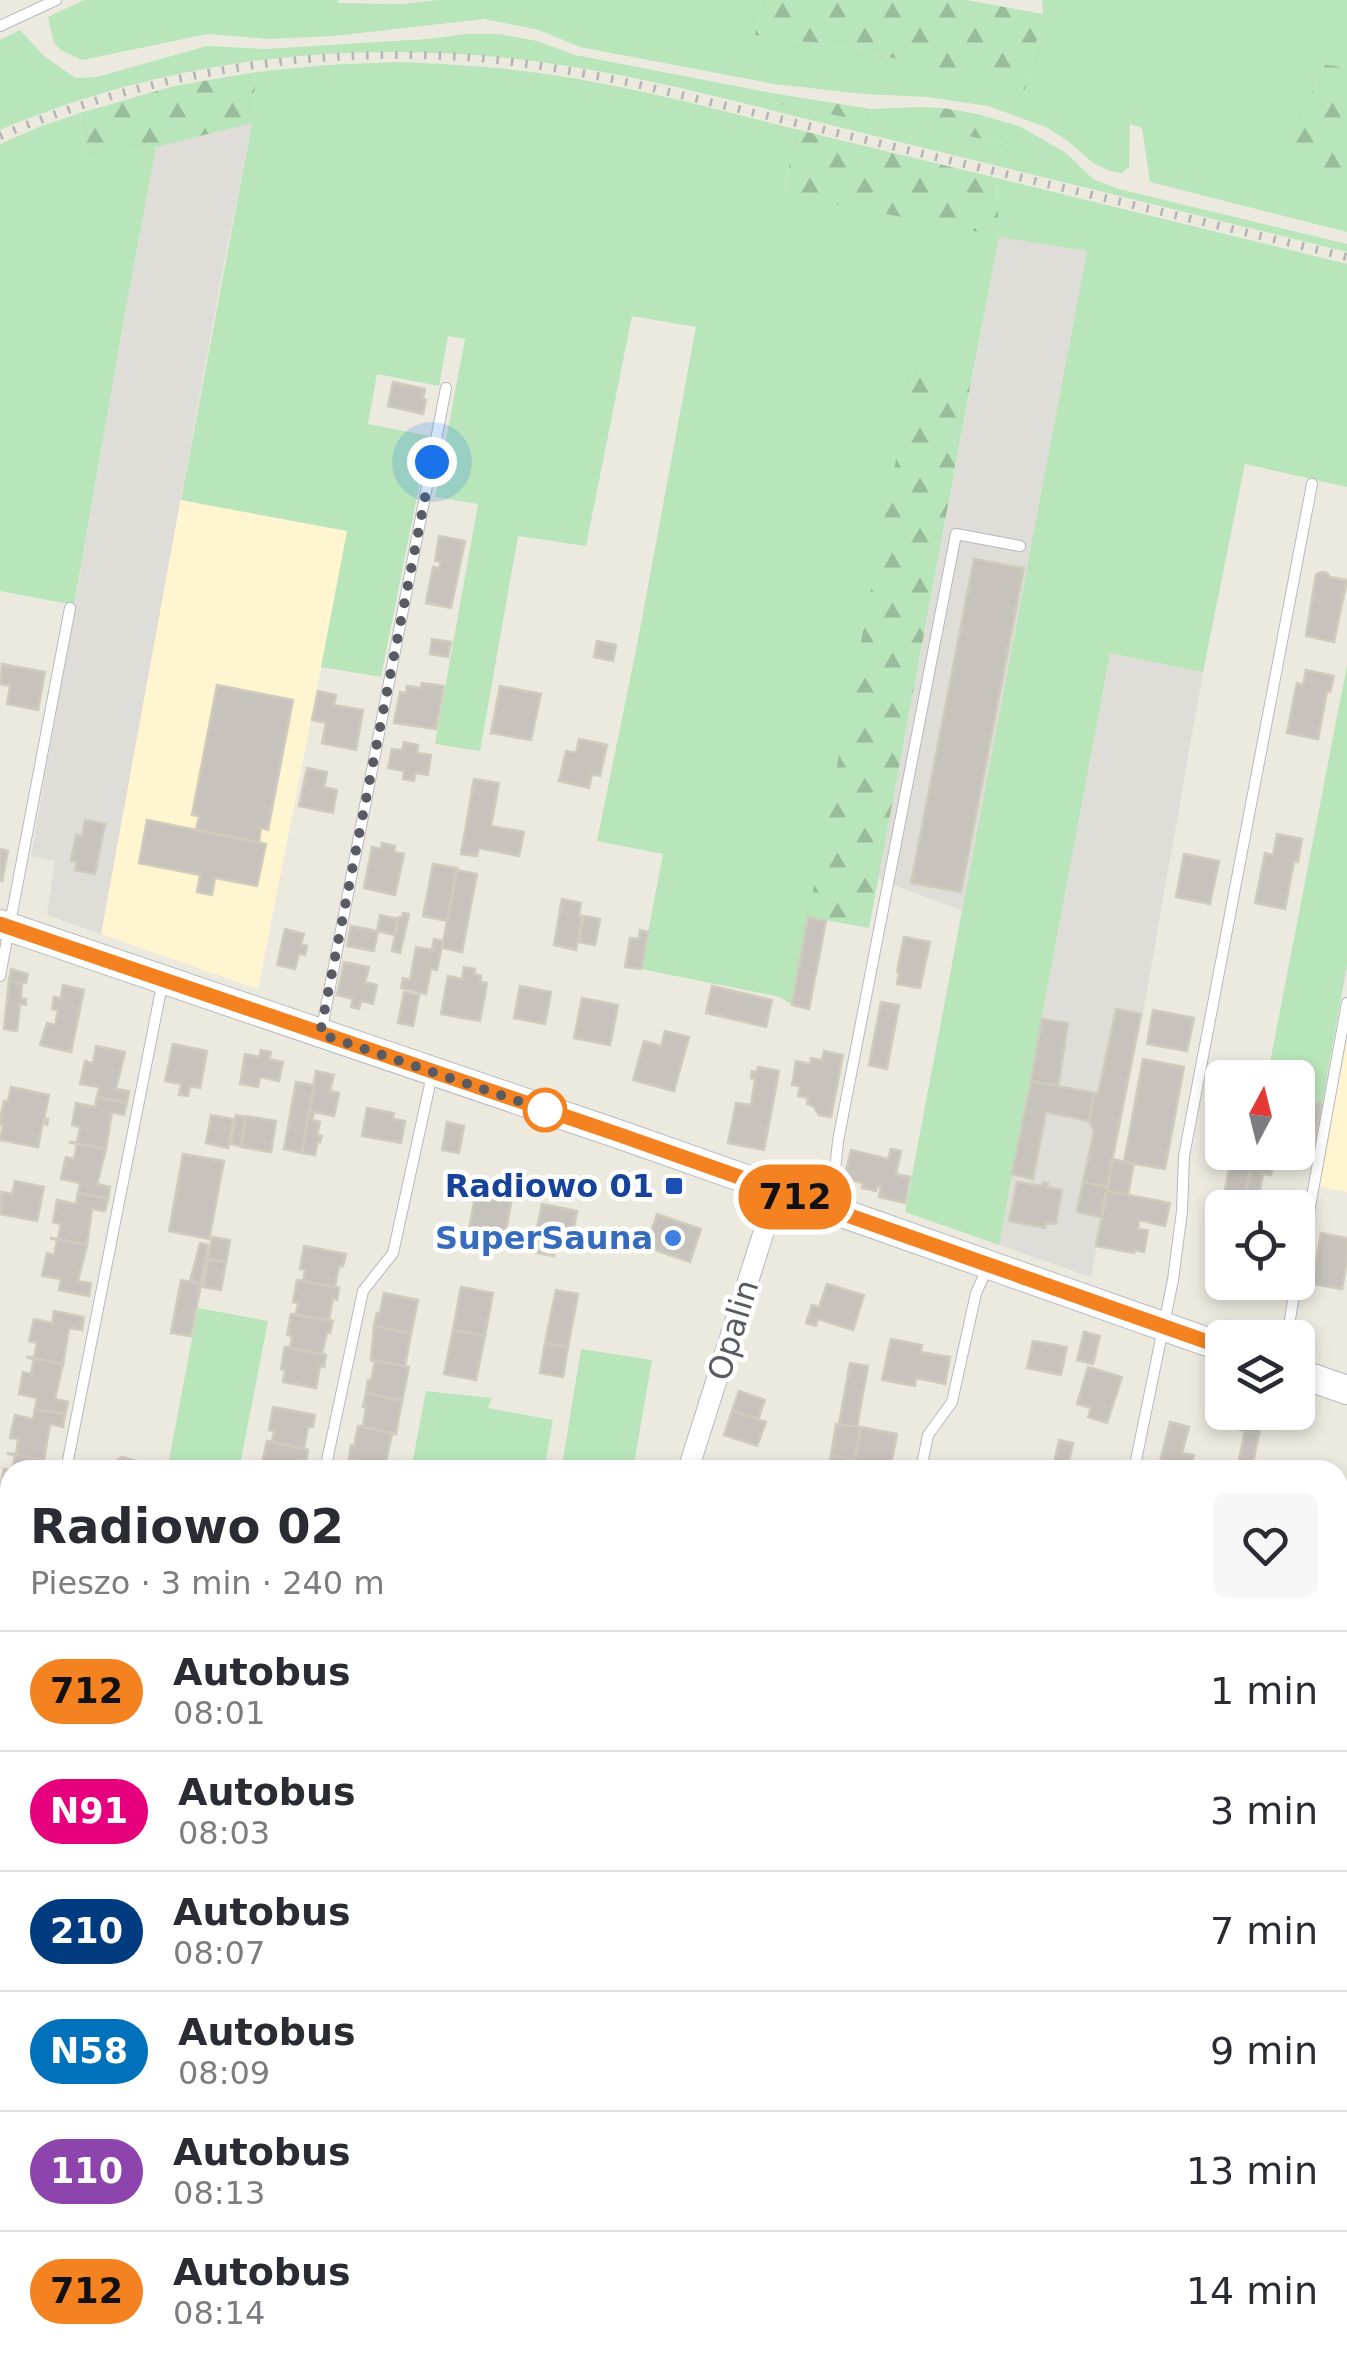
<!DOCTYPE html>
<html lang="pl">
<head>
<meta charset="utf-8">
<style>
	body { margin:0; font-family:"DejaVu Sans",sans-serif; background:#f7f7f7; color:#2b2b33; height:100vh; display:flex; flex-direction:column; font-size:38px; white-space:nowrap }
	* { box-sizing:border-box; margin:0 }
	p { font-size:32px; color:#7c7c81 }
	.icon { flex:none; width:55px; height:55px; fill:none; stroke:currentColor; stroke-width:2; stroke-linecap:round; stroke-linejoin:round }
	.map { position:relative; flex:1; overflow:hidden }
	.sheet { position:absolute; left:0px; top:1460px; width:1348px; height:912px; display:flex; flex-direction:column; background:#fff; border-radius:30px 30px 0 0; box-shadow:0 5px 15px #0003 }
	.sheet>* { flex:none }
	.badge { padding:0 20px; border-radius:32px; font-size:35px; line-height:65px }
	.needle { width:65px; rotate:7deg }
	.buttons { position:absolute; left:1205px; top:1060px; display:grid; gap:20px }
	.buttons a { display:grid; place-items:center; width:110px; height:110px; border-radius:15px; background:#fff; box-shadow:0 5px 15px #0003; font-size:50px }
	.you { position:absolute; width:50px; height:50px; margin:-25px; border:8px solid #fff; border-radius:50%; background:#1a73e8; box-shadow:0 0 0 15px #1a73e833 }
	.map>.badge { position:absolute; translate:-50% -50%; box-shadow:0 0 0 5px #fff }
	.round { display:grid; place-items:center; flex:none; width:105px; height:105px; border-radius:15px; background:#f7f7f7 }
	.head { display:flex; align-items:center; justify-content:space-between; height:170px; padding:0 30px }
	h1 { font-size:48px; font-weight:700; line-height:75px }
	ul { padding:0; list-style:none }
	li { display:flex; align-items:center; gap:30px; height:120px; padding:0 30px; border-top:2px solid #e1e1e2 }
	li div { flex:1 }
	li b { display:block; font-size:38px }
	li em { font-style:normal }
	li .badge { min-width:110px; font-weight:700; text-align:center }
	.map>svg:first-child { display:block }
</style>
</head>
<body>
<div class="map">
<svg width="1347" height="2372" viewBox="0 0 1347 2372">
	<defs>
		<pattern id="forest-firs" width="22" height="20" patternUnits="userSpaceOnUse" patternTransform="scale(2.5)"><rect width="22" height="20" fill="#b9e5bb"/><path d="M5 1l3.5 6h-7zM16 11l3.5 6h-7z" fill="#99bd9b"/></pattern>
	</defs>
	<rect width="100%" height="100%" fill="#eceadf"/>
	<g fill="#fff6d1">
		<polygon points="180,500 348,531 258,989 101,934"/>
		<polygon points="1347,1041 1347,1192 1319,1186"/>
	</g>
	<g fill="#dfddd7">
		<polygon points="252,123 221,279 101,934 47,915 55,861 31,856 125,313 156,147"/>
		<polygon points="999,236 1087,251 963,911 878,879"/>
		<polygon points="1110,652 1203,672 1143,1013 1101,1219 1091,1277 999,1245"/>
	</g>
	<g fill="#b9e5bb">
		<polygon points="84,0 338,0 338,3 402,4 439,0 762,0 755,35 851,48 1025,90 1043,14 1042,0 1347,0 1347,68 1322,64 1303,118 1297,126 1290,164 1347,178 1347,232 1150,182 1142,128 1130,124 1129,167 1122,173 1110,171 1093,163 1068,141 1046,127 988,106 927,97 864,94 774,84 580,47 539,30 484,19 334,36 269,39 208,34 82,60 61,50 54,43 48,17"/>
		<path d="M20,30l24,26 31,22 22,-1 110,-31 58,3 162,-10 40,-5h33l37,7 38,14 197,38 -2,9 100,19 1,-12 49,-2 -2,18 95,21 8,-19 45,26 27,26 26,10 228,55v8c-159,-39 -317,-78 -476,-117 -105,-25 -210,-56 -317,-71 -186,-28 -380,-8 -554,66v-90z"/>
		<path d="M399,62c52,2 103,5 154,13 81,12 162,34 242,54l-11,64 215,42 -2,-57 350,86v223l-102,-23 -42,208 -93,-19 -111,592 -94,-33 182,-961 -88,-14 -27,140 -58,-10 -122,638 -12,-8 -139,-28 22,-115 -66,-13 41,-201 58,-313 -64,-11 -46,230 -68,-10 -38,215 -45,-7 43,-240 -43,-7 30,-158 -17,-3 -9,50 -62,-12 -9,50 61,12 -48,241 -60,-10 26,-136 -166,-31 71,-377 4,-51 71,-7z"/>
		<polygon points="80,113 85,159 156,147 125,313 74,605 0,591 0,144 39,127"/>
		<polygon points="1347,665 1347,965 1322,1104 1298,1099 1298,1078 1267,1078"/>
		<polygon points="198,1308 268,1321 239,1470 167,1470"/>
		<polygon points="581,1349 652,1360 633,1470 586,1470 562,1466"/>
		<polygon points="426,1391 492,1398 488,1408 553,1420 544,1470 411,1470"/>
	</g>
	<g fill="url(#forest-firs)">
		<polygon points="762,0 967,0 1043,14 1025,90 851,48 755,35"/>
		<polygon points="1322,64 1347,68 1347,178 1290,165 1291,141 1297,126 1303,118"/>
		<polygon points="256,72 252,123 156,147 85,159 80,113 174,86"/>
		<polygon points="772,93 871,109 870,122 770,102"/>
		<path d="M920,107c35,0 67,9 101,20l-7,19 -97,-21z"/>
		<polygon points="795,129 997,178 999,236 784,194"/>
		<polygon points="914,366 972,377 869,928 808,917"/>
		<polygon points="0,1691 10,1691 10,2362 380,2363 377,2372 0,2372"/>
		<polygon points="1338,2152 1347,2153 1347,2372 422,2372 425,2362 1338,2362"/>
	</g>
	<g fill="none" stroke-linecap="round" stroke-linejoin="round">
		<g stroke="#9ccfff" stroke-width="8">
			<polyline points="0,1669 10,1668"/>
			<polyline points="1338,2145 1347,2146"/>
			<polyline points="146,2362 147,2372"/>
		</g>
	</g>
	<g fill="#c7c3bc" stroke="#d1cbbd" stroke-width="2.5">
		<polygon points="393,382 425,389 423,399 426,400 423,414 388,406"/>
		<polygon points="439,536 465,541 451,608 426,603 433,567 439,568 441,562 435,561"/>
		<polygon points="974,559 1024,568 961,892 911,883"/>
		<polygon points="1322,572 1327,573 1330,577 1347,580 1334,642 1306,636 1316,574"/>
		<polygon points="432,639 451,642 448,657 430,654"/>
		<polygon points="597,641 616,645 613,661 594,657"/>
		<polygon points="2,664 45,672 38,710 7,704 10,686 0,684"/>
		<polygon points="1306,670 1334,676 1330,692 1327,691 1318,739 1287,733 1297,683 1303,685"/>
		<polygon points="422,683 444,686 436,729 394,723 400,692 406,693 407,686 421,688"/>
		<polygon points="217,685 293,700 268,830 261,828 259,842 196,830 199,816 192,815"/>
		<polygon points="500,686 541,694 531,740 491,733"/>
		<polygon points="318,691 336,695 334,705 363,710 356,750 322,743 326,723 312,720"/>
		<polygon points="579,739 607,745 600,776 592,774 589,788 559,781 566,751 576,753"/>
		<polygon points="404,742 418,745 417,753 431,755 428,775 416,773 414,781 403,779 404,771 388,768 392,749 402,750"/>
		<polygon points="307,768 327,772 324,787 337,790 333,813 299,806"/>
		<polygon points="474,779 499,783 491,826 524,832 519,856 479,848 477,856 461,854"/>
		<polygon points="85,820 105,824 95,874 75,870 77,861 71,861 76,835 82,836"/>
		<polygon points="147,820 266,844 257,886 215,878 212,895 197,892 200,875 139,863"/>
		<polygon points="1277,834 1302,839 1298,862 1294,861 1285,909 1255,903 1265,853 1273,855"/>
		<polygon points="382,843 395,846 394,852 404,854 395,895 364,888 372,847 381,849"/>
		<polygon points="0,849 8,851 2,881 0,880"/>
		<polygon points="1184,854 1219,861 1210,904 1176,897"/>
		<polygon points="433,864 457,868 447,921 423,916"/>
		<polygon points="457,870 477,874 462,952 442,948"/>
		<polygon points="562,899 581,903 579,916 582,916 576,950 554,945"/>
		<polygon points="403,913 409,914 400,953 392,951 398,917 403,917"/>
		<polygon points="380,915 398,919 395,935 377,931"/>
		<polygon points="584,916 600,919 595,945 579,942"/>
		<polygon points="808,917 826,921 809,1009 792,1005"/>
		<polygon points="351,926 378,931 374,951 347,946"/>
		<polygon points="285,929 304,934 301,944 307,946 305,955 299,954 295,969 277,965"/>
		<polygon points="640,930 648,932 641,969 625,967 630,938 639,939"/>
		<polygon points="904,937 930,942 920,988 897,984 899,973 897,972"/>
		<polygon points="434,939 443,941 437,970 431,969 426,994 401,988 403,978 410,980 416,947 432,950"/>
		<polygon points="344,962 369,967 365,982 377,985 373,1004 361,1001 359,1009 351,1007 353,999 337,995"/>
		<polygon points="464,967 475,969 474,974 481,976 480,982 487,983 480,1021 441,1014 448,976 462,979"/>
		<polygon points="11,969 28,974 26,983 9,981"/>
		<polygon points="9,981 22,983 21,999 26,999 26,1005 20,1004 17,1031 4,1029"/>
		<polygon points="63,985 84,990 71,1052 40,1045 47,1023 55,1025 58,1010 52,1009 54,997 61,998"/>
		<polygon points="520,986 551,992 545,1024 514,1018"/>
		<polygon points="712,986 772,1000 766,1027 706,1013"/>
		<polygon points="404,992 419,995 413,1026 398,1023"/>
		<polygon points="582,998 618,1005 610,1045 574,1038"/>
		<polygon points="881,1002 899,1005 887,1069 869,1065"/>
		<polygon points="1116,1009 1141,1014 1107,1187 1083,1182 1094,1131 1089,1121 1094,1093 1098,1094"/>
		<polygon points="1153,1010 1194,1018 1187,1051 1147,1044"/>
		<polygon points="1042,1019 1068,1023 1058,1086 1031,1081"/>
		<polygon points="665,1031 689,1037 674,1091 633,1080 644,1041 661,1046"/>
		<polygon points="173,1044 207,1051 200,1088 190,1086 188,1096 179,1095 181,1084 165,1081"/>
		<polygon points="96,1046 125,1052 116,1089 129,1091 127,1103 97,1097 99,1087 80,1084 85,1061 93,1063"/>
		<polygon points="261,1050 271,1052 269,1059 283,1062 279,1081 260,1077 258,1087 240,1084 245,1054 259,1057"/>
		<polygon points="824,1051 843,1055 831,1117 819,1115 813,1106 807,1104 808,1098 798,1096 800,1086 792,1085 796,1061 810,1064 811,1058 822,1060"/>
		<polygon points="1143,1059 1184,1067 1165,1169 1124,1162"/>
		<polygon points="758,1067 779,1071 764,1150 728,1143 736,1103 751,1105 755,1079 751,1078 752,1071 757,1072"/>
		<polygon points="316,1071 334,1075 330,1091 339,1093 334,1116 309,1111"/>
		<polygon points="1031,1081 1094,1093 1089,1121 1046,1112 1033,1179 1012,1174"/>
		<polygon points="296,1082 314,1085 302,1153 284,1149"/>
		<polygon points="11,1087 49,1095 44,1120 48,1119 47,1125 43,1122 38,1147 0,1140 3,1125 0,1125 0,1119 4,1101 8,1101"/>
		<polygon points="97,1097 127,1103 124,1115 112,1112 106,1149 69,1142 77,1142 80,1127 72,1125 76,1103 95,1107"/>
		<polygon points="1298,1099 1322,1104 1311,1161 1303,1159 1307,1135 1298,1134"/>
		<polygon points="367,1108 394,1113 393,1119 405,1121 401,1143 362,1136"/>
		<polygon points="309,1111 314,1112 312,1120 320,1122 317,1135 322,1136 320,1142 318,1141 315,1155 302,1153"/>
		<polygon points="211,1115 233,1119 228,1148 206,1143"/>
		<polygon points="236,1115 246,1117 241,1146 231,1144"/>
		<polygon points="246,1116 276,1121 271,1152 241,1147"/>
		<polygon points="447,1122 464,1126 459,1153 442,1150"/>
		<polygon points="69,1142 106,1149 97,1184 110,1187 108,1199 78,1193 80,1183 61,1179 66,1157 74,1159 77,1144"/>
		<polygon points="891,1149 901,1151 896,1174 910,1177 905,1203 879,1197 881,1187 877,1186 876,1191 862,1188 863,1183 844,1179 851,1150 888,1159"/>
		<polygon points="1253,1152 1278,1152 1277,1156 1274,1155 1271,1175 1263,1174 1257,1208 1244,1208"/>
		<polygon points="183,1154 224,1161 209,1239 169,1231"/>
		<polygon points="1113,1159 1134,1164 1128,1195 1107,1191"/>
		<polygon points="1235,1161 1251,1164 1243,1208 1222,1208 1222,1282 1229,1282 1227,1290 1207,1286 1229,1169 1233,1169"/>
		<polygon points="15,1181 44,1187 37,1221 0,1214 1,1192 12,1194"/>
		<polygon points="1017,1182 1043,1186 1043,1182 1048,1183 1047,1187 1062,1190 1056,1224 1046,1223 1045,1228 1009,1221"/>
		<polygon points="1083,1182 1107,1187 1101,1217 1077,1212"/>
		<polygon points="476,1191 512,1198 505,1235 490,1233 488,1244 467,1240"/>
		<polygon points="1107,1191 1170,1203 1165,1226 1139,1220 1138,1229 1148,1230 1144,1252 1134,1250 1134,1253 1096,1246"/>
		<polygon points="78,1193 108,1199 105,1211 92,1209 87,1245 50,1238 58,1239 61,1224 53,1222 57,1200 76,1204"/>
		<polygon points="542,1204 577,1211 570,1248 556,1246 554,1256 532,1252"/>
		<polygon points="657,1214 701,1229 690,1262 646,1247"/>
		<polygon points="1321,1233 1347,1238 1347,1261 1342,1289 1312,1284"/>
		<polygon points="212,1237 230,1240 226,1262 208,1259"/>
		<polygon points="50,1238 87,1245 78,1281 91,1283 89,1296 59,1290 61,1279 42,1276 47,1253 54,1255 57,1240"/>
		<polygon points="200,1243 208,1245 201,1284 190,1281"/>
		<polygon points="304,1246 346,1254 343,1266 339,1266 337,1276 335,1287 339,1288 297,1280 303,1281 305,1270 300,1269"/>
		<polygon points="208,1259 226,1262 221,1290 203,1287"/>
		<polygon points="181,1280 201,1284 191,1336 171,1333"/>
		<polygon points="297,1280 339,1288 337,1300 333,1299 331,1309 329,1320 333,1321 291,1314 296,1314 298,1303 293,1302"/>
		<polygon points="1229,1282 1249,1282 1247,1293 1227,1290"/>
		<polygon points="827,1284 864,1295 853,1330 818,1319 816,1326 806,1323 812,1305 819,1307"/>
		<polygon points="461,1287 493,1293 485,1336 453,1330"/>
		<polygon points="556,1290 578,1294 568,1347 545,1343"/>
		<polygon points="384,1293 418,1300 411,1334 374,1326 377,1313 380,1313"/>
		<polygon points="54,1311 84,1317 82,1330 69,1328 63,1364 26,1357 34,1357 37,1343 29,1341 34,1319 52,1323"/>
		<polygon points="291,1314 333,1321 330,1333 327,1333 322,1354 326,1355 285,1347 290,1347 292,1336 287,1335"/>
		<polygon points="374,1326 411,1334 405,1366 409,1367 371,1360"/>
		<polygon points="453,1330 485,1336 476,1380 444,1374"/>
		<polygon points="1084,1332 1100,1336 1093,1364 1077,1360"/>
		<polygon points="891,1339 922,1345 921,1352 950,1357 945,1384 916,1378 915,1386 882,1380"/>
		<polygon points="1033,1341 1067,1347 1061,1375 1027,1368"/>
		<polygon points="545,1343 568,1347 563,1377 540,1373"/>
		<polygon points="285,1347 326,1355 324,1367 320,1366 316,1388 283,1382 285,1370 281,1369"/>
		<polygon points="26,1357 63,1364 55,1399 68,1402 65,1414 35,1409 37,1398 19,1394 23,1372 31,1374 34,1359"/>
		<polygon points="371,1360 409,1367 402,1401 366,1393 368,1380 371,1380 375,1361"/>
		<polygon points="850,1363 868,1366 857,1427 839,1424"/>
		<polygon points="1088,1367 1122,1377 1107,1423 1088,1417 1091,1408 1077,1404"/>
		<polygon points="1222,1389 1222,1412 1259,1412 1257,1421 1261,1422 1259,1434 1214,1424"/>
		<polygon points="739,1391 765,1400 758,1419 732,1411"/>
		<polygon points="366,1393 402,1401 396,1434 358,1426 363,1426 366,1407 363,1407"/>
		<polygon points="273,1407 315,1415 313,1427 308,1427 306,1437 304,1448 308,1450 267,1441 272,1442 274,1431 269,1430"/>
		<polygon points="35,1409 65,1414 63,1427 50,1424 44,1460 7,1453 16,1454 18,1439 10,1438 15,1415 33,1419"/>
		<polygon points="732,1411 766,1422 757,1446 724,1435"/>
		<polygon points="1170,1422 1189,1427 1182,1453 1194,1455 1190,1470 1178,1470 1159,1465"/>
		<polygon points="836,1424 861,1427 854,1460 831,1455"/>
		<polygon points="358,1426 396,1434 392,1434 385,1466 349,1459 351,1445 354,1446"/>
		<polygon points="861,1427 897,1434 890,1470 853,1470"/>
		<polygon points="1245,1431 1259,1434 1252,1468 1238,1465"/>
		<polygon points="1059,1440 1073,1443 1068,1466 1054,1464"/>
		<polygon points="267,1441 308,1450 306,1461 302,1460 300,1470 266,1470 268,1464 262,1463"/>
		<polygon points="7,1453 44,1460 42,1470 12,1470 15,1456"/>
		<polygon points="831,1455 854,1460 853,1470 828,1470"/>
		<polygon points="122,1457 152,1465 155,1470 113,1470 114,1462"/>
		<polygon points="349,1459 385,1466 385,1470 347,1470"/>
		<polygon points="1305,1462 1318,1464 1317,1470 1275,1470 1276,1464 1304,1469"/>
		<polygon points="4,1469 10,1470 10,1493 0,1491"/>
		<polygon points="0,1512 10,1514 10,1554 0,1552"/>
		<polygon points="1340,1709 1347,1710 1347,1742 1338,1741 1340,1731 1338,1730 1338,1722"/>
		<polygon points="1338,1741 1347,1742 1347,1775 1338,1773"/>
		<polygon points="1338,1773 1347,1775 1347,1807 1338,1805"/>
		<polygon points="1338,1805 1347,1807 1347,1839 1338,1837"/>
		<polygon points="1338,1837 1347,1839 1343,1871 1338,1870"/>
	</g>
	<g fill="none" stroke-linecap="round" stroke-linejoin="round">
		<g stroke="#b7b9bf" stroke-width="12">
			<g id="lane">
				<polyline points="0,26 56,0"/>
				<polyline points="0,976 70,608"/>
				<polyline points="321,1033 446,388"/>
				<polyline points="826,1204 834,1181 838,1141 956,534 1020,546"/>
				<polyline points="1298,1273 1347,1003"/>
				<polyline points="1287,1338 1296,1282"/>
				<polyline points="66,1470 163,980"/>
				<polyline points="325,1470 363,1291 393,1253 432,1075"/>
				<polyline points="921,1470 928,1435 952,1402 976,1293 989,1265"/>
				<polyline points="1134,1470 1173,1280 1182,1211 1184,1156 1312,484"/>
				<polyline points="0,1611 10,1612"/>
				<polyline points="1338,2045 1347,1995"/>
			</g>
		</g>
		<g stroke="#b7b9bf" stroke-width="22">
			<g id="street">
				<polyline points="688,1470 777,1190"/>
				<polyline points="392,2372 396,2362"/>
			</g>
		</g>
		<g stroke="#b8bbc2" stroke-width="30">
			<g id="secondary">
				<polyline points="0,924 621,1135 1222,1347"/>
				<polyline points="1298,1373 1347,1390"/>
			</g>
		</g>
		<use href="#lane" stroke="#fff" stroke-width="10"/>
		<use href="#street" stroke="#fff" stroke-width="20"/>
		<use href="#secondary" stroke="#fff" stroke-width="28"/>
		<path stroke="#b3b4b4" stroke-width="8" stroke-dasharray="2.5 12" stroke-linecap="butt" d="M0,136c145,-62 306,-89 463,-79 58,4 116,15 173,27l711,173"/>
	</g>
	<g fill="none" stroke-linecap="round" stroke-linejoin="round">
		<g stroke="#fff" stroke-width="22">
			<polyline id="line" points="0,924 620,1135 1222,1347"/>
		</g>
		<use href="#line" stroke="#f58220" stroke-width="15"/>
		<polyline stroke="#585b61" stroke-width="10" stroke-dasharray="0 18" points="432,462 320,1034 545,1110"/>
	</g>
	<circle fill="#fff" stroke="#f58220" stroke-width="5" cx="545" cy="1110" r="20"/>
	<rect fill="#1a4fb4" stroke="#fff" stroke-width="4" x="664" y="1176" width="20" height="20" rx="5"/>
	<circle fill="#3f7fe0" stroke="#fff" stroke-width="4" cx="673" cy="1238" r="10"/>
	<g text-anchor="middle" stroke-width="9" stroke-linejoin="round" paint-order="stroke">
		<g font-size="32" font-weight="bold" fill="#164399" stroke="#fff" text-anchor="end">
			<text x="654" y="1197">Radiowo 01</text>
		</g>
		<g font-size="32" font-weight="bold" fill="#366cbe" stroke="#fff" text-anchor="end">
			<text x="653" y="1249">SuperSauna</text>
		</g>
		<g font-size="32" fill="#585b61" stroke="#fff">
			<text transform="translate(733 1330) rotate(-73)" y="11">Opalin</text>
		</g>
	</g>
</svg>
<div class="buttons">
<a><svg class="needle" viewBox="-14 -14 28 28"><path d="M0-13l5 13h-10z" fill="#e53935"/><path d="M0 13l5-13h-10z" fill="#7c7c81"/></svg></a>
<a><svg class="icon" aria-label="locate" viewBox="0 0 24 24"><circle cx="12" cy="12" r="6"/><path d="M12 2v4M12 18v4M2 12h4M18 12h4"/></svg></a>
<a><svg class="icon" aria-label="layers" viewBox="0 0 24 24"><path d="M12 4l9 5-9 5-9-5zM3 14l9 5 9-5"/></svg></a>
</div>
<div class="you" style="left:432px;top:462px"></div>
<b class="badge" style="left:795px;top:1197px;background:#f58220;color:#111">712</b>
<section class="sheet">
<div class="head"><div><h1>Radiowo 02</h1><p>Pieszo · 3 min · 240 m</p></div><a class="round"><svg class="icon" aria-label="heart" viewBox="0 0 24 24"><path d="M12 20l-8-8c-3-5 5-10 8-4 3-6 11-1 8 4z"/></svg></a></div>
<ul>
<li><span class="badge" style="background:#f58220;color:#111">712</span><div><b>Autobus</b><p>08:01</p></div><em>1 min</em></li>
<li><span class="badge" style="background:#e6007e;color:#fff">N91</span><div><b>Autobus</b><p>08:03</p></div><em>3 min</em></li>
<li><span class="badge" style="background:#003b80;color:#fff">210</span><div><b>Autobus</b><p>08:07</p></div><em>7 min</em></li>
<li><span class="badge" style="background:#0072bc;color:#fff">N58</span><div><b>Autobus</b><p>08:09</p></div><em>9 min</em></li>
<li><span class="badge" style="background:#8e44ad;color:#fff">110</span><div><b>Autobus</b><p>08:13</p></div><em>13 min</em></li>
<li><span class="badge" style="background:#f58220;color:#111">712</span><div><b>Autobus</b><p>08:14</p></div><em>14 min</em></li>
</ul>
</section>
</div>
</body>
</html>
